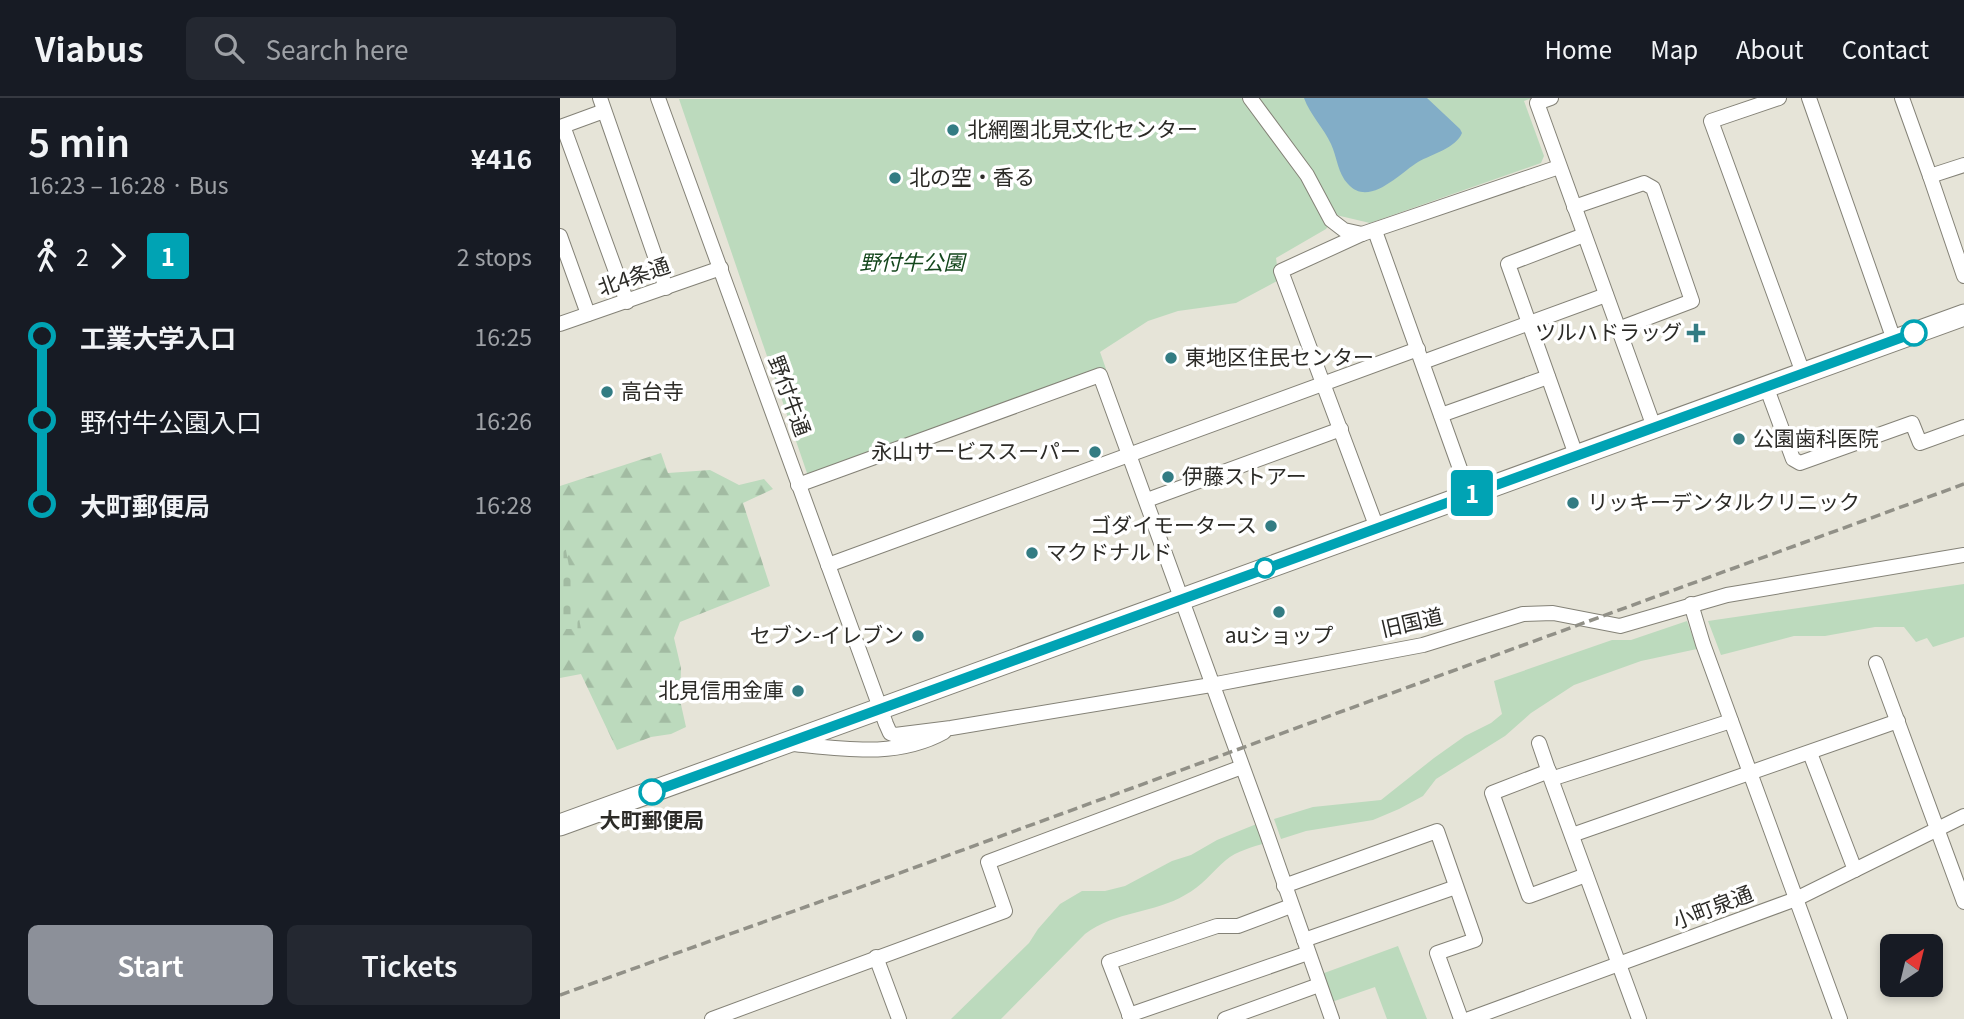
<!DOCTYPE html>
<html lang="en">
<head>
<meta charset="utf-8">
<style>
	body { margin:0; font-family:Georgia,"Noto Sans JP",serif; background:#242831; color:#f1f3f6; height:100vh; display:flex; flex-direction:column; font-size:26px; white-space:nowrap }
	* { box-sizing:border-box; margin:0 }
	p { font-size:23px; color:#9ea1a6 }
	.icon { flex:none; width:38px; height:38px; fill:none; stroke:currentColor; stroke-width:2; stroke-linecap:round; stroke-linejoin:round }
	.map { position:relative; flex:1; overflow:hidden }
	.side { display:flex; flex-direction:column; background:#171b24; width:560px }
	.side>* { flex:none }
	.badge { padding:0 14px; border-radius:5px; font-size:24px; line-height:46px }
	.needle { width:46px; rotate:35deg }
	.buttons { position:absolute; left:1320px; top:836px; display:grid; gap:14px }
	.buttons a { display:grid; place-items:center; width:63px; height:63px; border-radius:10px; background:#171b24; box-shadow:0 4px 10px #0003; font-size:35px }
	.map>.badge { position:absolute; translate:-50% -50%; box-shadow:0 0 0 4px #fff }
	.legs { display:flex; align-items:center; gap:10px; height:77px; padding:0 28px; font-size:23px }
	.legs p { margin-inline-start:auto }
	.summary { display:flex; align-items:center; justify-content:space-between; height:119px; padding:0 28px }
	h1 { font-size:38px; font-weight:600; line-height:52px }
	.primary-button { display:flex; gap:14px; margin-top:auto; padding:14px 28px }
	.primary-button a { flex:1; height:80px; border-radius:10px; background:#8c9099; color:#fff; font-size:28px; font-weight:600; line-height:80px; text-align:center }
	.primary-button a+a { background:#242831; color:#f1f3f6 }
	ul { padding:0 28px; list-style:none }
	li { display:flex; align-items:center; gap:24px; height:84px; font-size:26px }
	li i { display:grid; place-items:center; width:10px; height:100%; margin:0 9px; background:currentColor }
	li i::after { content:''; width:18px; height:18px; margin:-9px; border:5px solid; border-radius:50%; background:#171b24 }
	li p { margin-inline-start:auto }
	li:first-child i { background:linear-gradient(#0000 50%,currentColor 0) }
	li:last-child i { background:linear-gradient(currentColor 50%,#0000 0) }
	header { display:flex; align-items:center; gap:42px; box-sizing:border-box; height:98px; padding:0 35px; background:#171b24; border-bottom:2px solid #363941 }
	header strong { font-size:33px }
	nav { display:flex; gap:38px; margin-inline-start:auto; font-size:24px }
	.search { width:490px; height:63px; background:#242831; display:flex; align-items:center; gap:18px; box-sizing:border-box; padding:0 24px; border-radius:10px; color:#9ea1a6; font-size:26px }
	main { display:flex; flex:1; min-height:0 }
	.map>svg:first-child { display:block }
</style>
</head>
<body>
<header>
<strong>Viabus</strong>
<div class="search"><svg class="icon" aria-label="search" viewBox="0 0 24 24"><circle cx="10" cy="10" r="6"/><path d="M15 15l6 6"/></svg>Search here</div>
<nav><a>Home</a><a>Map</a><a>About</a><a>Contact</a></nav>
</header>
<main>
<section class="side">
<div class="summary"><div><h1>5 min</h1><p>16:23 – 16:28 · Bus</p></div><b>¥416</b></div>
<div class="legs"><svg class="icon" aria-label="walk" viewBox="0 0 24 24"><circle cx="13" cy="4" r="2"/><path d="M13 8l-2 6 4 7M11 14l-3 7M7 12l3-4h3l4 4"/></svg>2<svg class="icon" aria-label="forward" viewBox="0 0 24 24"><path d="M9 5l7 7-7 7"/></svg><b class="badge" style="background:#00a3b4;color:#fff">1</b><p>2 stops</p></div>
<ul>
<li><i style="color:#00a3b4"></i><b>工業大学入口</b><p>16:25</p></li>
<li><i style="color:#00a3b4"></i><span>野付牛公園入口</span><p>16:26</p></li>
<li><i style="color:#00a3b4"></i><b>大町郵便局</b><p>16:28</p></li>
</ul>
<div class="primary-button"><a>Start</a><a>Tickets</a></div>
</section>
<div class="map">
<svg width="1404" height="921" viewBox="0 0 1404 921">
	<defs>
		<pattern id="forest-firs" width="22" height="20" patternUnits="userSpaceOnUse" patternTransform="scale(1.75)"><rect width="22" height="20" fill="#bcdabd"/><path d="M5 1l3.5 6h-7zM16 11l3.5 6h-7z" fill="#a2bba2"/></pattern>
		<pattern id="cemetery-stones" width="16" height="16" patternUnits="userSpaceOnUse" patternTransform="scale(1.75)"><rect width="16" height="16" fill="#bcdabd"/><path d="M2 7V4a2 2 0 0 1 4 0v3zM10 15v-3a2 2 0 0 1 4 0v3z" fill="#a2bba2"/></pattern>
	</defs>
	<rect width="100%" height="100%" fill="#e6e4d8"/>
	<polygon fill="url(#forest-firs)" points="101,355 108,375 150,372 179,387 204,381 213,391 183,405 210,488 120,524 114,540 121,570 120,602 126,629 111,636 91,639 57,652 21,576 0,580 0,388"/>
	<polygon fill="url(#cemetery-stones)" points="0,421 21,531 0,531"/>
	<g fill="#bcdabd">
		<polygon points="972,0 964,3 984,58 981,65 810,125 776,117 766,131 716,160 719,182 676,205 618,213 588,223 540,254 546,271 248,378 119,1"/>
		<polygon points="1404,486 1404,539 1373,549 1367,540 1356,544 1344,529 1315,529 1265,538 1234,538 1161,557 1148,523"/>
		<polygon points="1127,523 1137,551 1081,563 1014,587 971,615 945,638 876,681 863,698 839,711 813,722 746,733 721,741 714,721 753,709 821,702 874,660 905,638 931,625 942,616 934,583 1052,542 1071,542"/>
		<path d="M699,725l7,20c-14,4 -29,8 -40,17 -14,12 -24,26 -41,35 -30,18 -70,16 -100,39l-84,85h-50l78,-76 9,-14 22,-25 22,-13h23l20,-5 47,-25 19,-6 26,-15z"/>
		<polygon points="838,848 867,921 827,921 815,889 766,906 756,878"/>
	</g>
	<path fill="#82adc7" d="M744,0h123l33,31 2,4c-6,15 -30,21 -44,29 -18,11 -49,46 -70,22 -10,-10 -11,-27 -17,-40 -7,-16 -21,-29 -27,-46z"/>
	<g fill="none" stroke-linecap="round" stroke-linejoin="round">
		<g stroke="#848277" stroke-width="16">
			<g id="minor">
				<polyline points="40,0 106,190"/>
				<polyline points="98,0 326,626 330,635 335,637 391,630 651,587 863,547 963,516 993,515 1060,528 1167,497 1404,457"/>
				<polyline points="690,0 747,77 771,122 784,132 802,136"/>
				<polyline points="991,0 977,5 1094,329"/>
				<polyline points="1219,0 1151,23 1243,275"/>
				<polyline points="1249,0 1334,242"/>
				<polyline points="1342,0 1370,78 1404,67"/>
				<polyline points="44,13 3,28 67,204"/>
				<polyline points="1370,78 1404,178"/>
				<polyline points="1014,109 1084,85 1093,90 1132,203 1058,231"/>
				<polyline points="815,133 909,396"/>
				<polyline points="0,138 28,216"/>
				<polyline points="0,226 161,170"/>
				<polyline points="863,264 1046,197"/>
				<polyline points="1206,288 1233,361 1240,365 1352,325 1360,345 1404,329"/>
				<polyline points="881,317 988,279"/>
				<polyline points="1016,357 948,166 1024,137"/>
				<polyline points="238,387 540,277 707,736 772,921"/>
				<polyline points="587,402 781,331"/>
				<polyline points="817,430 721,173 802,136 999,69"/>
				<polyline points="268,467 858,251"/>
				<polyline points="1131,506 1143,546 1280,921"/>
				<polyline points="1316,565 1404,804"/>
				<polyline points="979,645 991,680"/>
				<path d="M233,646c51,5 104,14 151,-12"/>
				<polyline points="1250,655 1295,772"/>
				<polyline points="989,673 932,695 969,798 1026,777"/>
				<polyline points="1012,737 1338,623"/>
				<polyline points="724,788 877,733 915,842 877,855 901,921"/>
				<polyline points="744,842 896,789"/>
				<polyline points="316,859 339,921"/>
				<polyline points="569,917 748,855"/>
				<polyline points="152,921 445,813 428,764 682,669"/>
				<polyline points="571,921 549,864 657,828 678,828 731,808"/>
				<polyline points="665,921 759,887"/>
				<polyline points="909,921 1236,801 1404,718"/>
				<polyline points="1079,921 991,681 1171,623"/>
			</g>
		</g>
		<g stroke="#848277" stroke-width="23">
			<polyline id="highway" points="0,727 1404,217"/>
		</g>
		<use href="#minor" stroke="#fff" stroke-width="14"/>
		<use href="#highway" stroke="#fff" stroke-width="21"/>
		<polyline stroke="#919087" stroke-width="3.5" stroke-dasharray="10 5" stroke-linecap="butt" points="0,897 326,780 1404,386"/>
	</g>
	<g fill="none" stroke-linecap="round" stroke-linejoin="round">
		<g stroke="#fff" stroke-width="16">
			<polyline id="line-1" points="92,694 1354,235"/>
		</g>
		<use href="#line-1" stroke="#00a3b4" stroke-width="10"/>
	</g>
	<g fill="#337c83" stroke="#fff" stroke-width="2.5">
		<circle cx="393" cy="32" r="7"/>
		<circle cx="335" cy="80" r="7"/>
		<path d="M1132.5 224.5h7v7h7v7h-7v7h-7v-7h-7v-7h7z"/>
		<circle cx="611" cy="260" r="7"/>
		<circle cx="47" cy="294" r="7"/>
		<circle cx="1179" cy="341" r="7"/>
		<circle cx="535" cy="354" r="7"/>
		<circle cx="608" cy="379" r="7"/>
		<circle cx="1013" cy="405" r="7"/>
		<circle cx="711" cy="428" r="7"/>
		<circle cx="472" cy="455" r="7"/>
		<circle cx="719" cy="514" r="7"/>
		<circle cx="358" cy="538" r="7"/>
		<circle cx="238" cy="593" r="7"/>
	</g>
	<g fill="#fff" stroke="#00a3b4" stroke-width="3.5">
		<circle cx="1354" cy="235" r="12"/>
		<circle cx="705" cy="470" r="9"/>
		<circle cx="92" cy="694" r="12"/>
	</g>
	<g text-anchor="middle" stroke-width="7" stroke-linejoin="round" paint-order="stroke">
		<g font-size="21" fill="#2c2b27" stroke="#fff" text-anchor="start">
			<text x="407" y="39">北網圏北見文化センター</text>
			<text x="349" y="87">北の空・香る</text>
			<text x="1122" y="242" text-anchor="end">ツルハドラッグ</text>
			<text x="625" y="267">東地区住民センター</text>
			<text x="61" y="301">高台寺</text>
			<text x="1193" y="348">公園歯科医院</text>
			<text x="521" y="361" text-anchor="end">永山サービススーパー</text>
			<text x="622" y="386">伊藤ストアー</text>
			<text x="1027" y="412">リッキーデンタルクリニック</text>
			<text x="697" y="435" text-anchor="end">ゴダイモータース</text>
			<text x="486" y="462">マクドナルド</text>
			<text x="344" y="545" text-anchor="end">セブン-イレブン</text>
			<text x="719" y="545" text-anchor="middle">auショップ</text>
			<text x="224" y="600" text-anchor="end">北見信用金庫</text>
		</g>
		<g font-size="21" font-style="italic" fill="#14471c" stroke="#fff">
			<text x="352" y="172">野付牛公園</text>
		</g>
		<g font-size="21" fill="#2c2b27" stroke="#fff">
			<text transform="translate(74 179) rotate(-19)" y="7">北4条通</text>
			<text transform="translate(229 298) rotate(70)" y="7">野付牛通</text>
			<text transform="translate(852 525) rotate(-13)" y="7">旧国道</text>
			<text transform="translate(1153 810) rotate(-21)" y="7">小町泉通</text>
		</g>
		<g font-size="21" font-weight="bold" fill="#2c2b27" stroke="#fff">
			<text x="92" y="730">大町郵便局</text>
		</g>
	</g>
</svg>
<div class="buttons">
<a><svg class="needle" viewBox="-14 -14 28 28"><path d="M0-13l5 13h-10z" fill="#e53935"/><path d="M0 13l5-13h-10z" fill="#9ea1a6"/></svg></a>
</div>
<b class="badge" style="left:912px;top:395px;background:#00a3b4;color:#fff">1</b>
</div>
</main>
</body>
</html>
